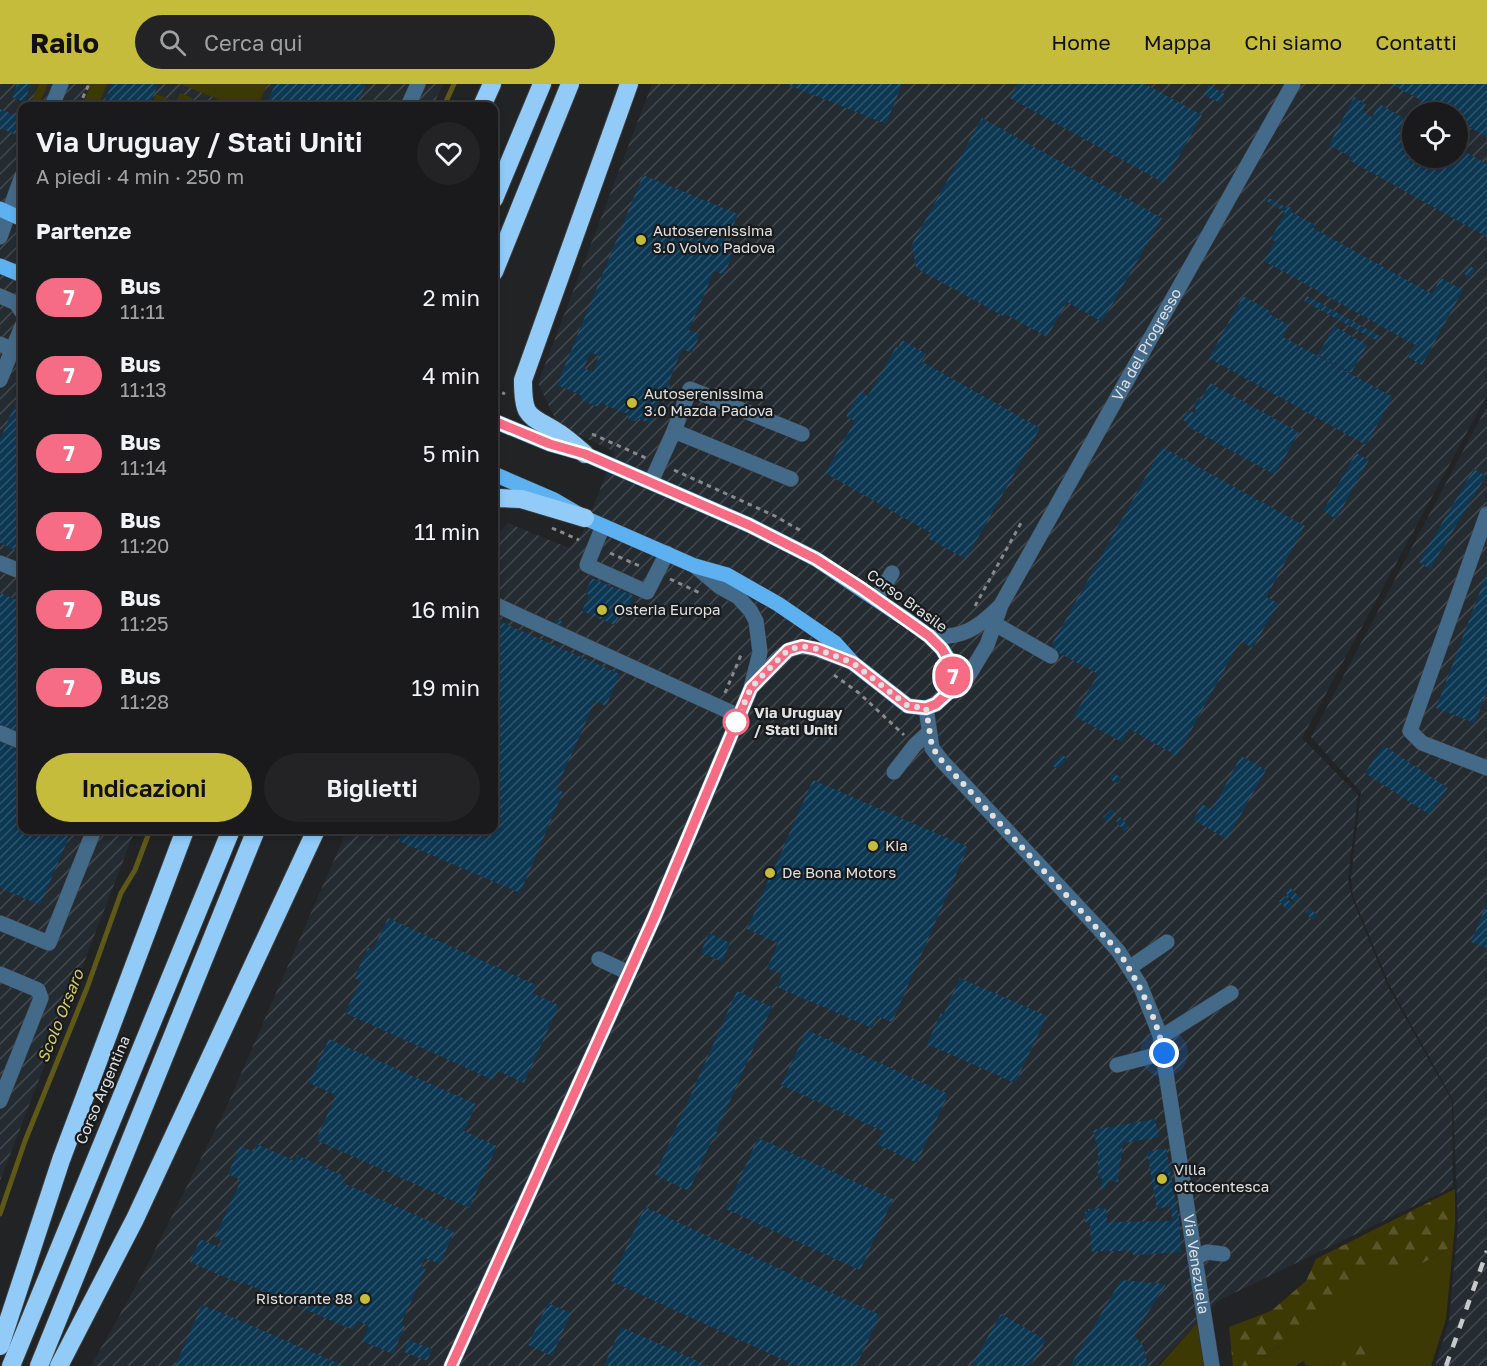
<!DOCTYPE html>
<html lang="it">
<head>
<meta charset="utf-8">
<style>
	body { margin:0; font-family:"Golos Text",sans-serif; background:#232325; color:#f1f3f6; height:100vh; display:flex; flex-direction:column; font-size:22px; white-space:nowrap }
	* { box-sizing:border-box; margin:0 }
	p { font-size:20px; color:#9fa1a3 }
	.icon { flex:none; width:33px; height:33px; fill:none; stroke:currentColor; stroke-width:2; stroke-linecap:round; stroke-linejoin:round }
	.map { position:relative; flex:1; overflow:hidden }
	.panel { position:absolute; left:18px; top:18px; width:480px; height:732px; display:flex; flex-direction:column; background:#1a1a1c; border-radius:12px; box-shadow:0 3px 9px #0003,0 0 0 2px #38383b }
	.panel>* { flex:none }
	.badge { padding:0 12px; border-radius:20px; font-size:21px; line-height:39px }
	.fabs { position:absolute; left:1402px; top:18px; display:grid; gap:12px }
	.fabs a { display:grid; place-items:center; width:66px; height:66px; border-radius:50%; background:#1a1a1c; box-shadow:0 3px 9px #0003,0 0 0 2px #38383b; font-size:30px }
	.you { position:absolute; width:30px; height:30px; margin:-15px; border:4px solid #fff; border-radius:50%; background:#1a73e8; box-shadow:0 0 0 9px #1a73e833 }
	.map>.badge { position:absolute; translate:-50% -50%; box-shadow:0 0 0 3px #fff }
	h2 { padding:0 18px; font-size:22px; line-height:54px }
	.round { display:grid; place-items:center; flex:none; width:63px; height:63px; border-radius:32px; background:#232325 }
	.overview { display:flex; align-items:center; justify-content:space-between; height:102px; padding:0 18px }
	h1 { font-size:28px; font-weight:600; line-height:45px }
	.button { display:flex; gap:12px; margin-top:auto; padding:12px 18px }
	.button a { flex:1; height:69px; border-radius:36px; background:#c6bc3c; color:#111; font-size:24px; font-weight:600; line-height:69px; text-align:center }
	.button a+a { background:#232325; color:#f1f3f6 }
	ul { padding:0; list-style:none }
	li { display:flex; align-items:center; gap:18px; height:78px; padding:0 18px }
	li div { flex:1 }
	li b { display:block; font-size:22px }
	li em { font-style:normal }
	li .badge { min-width:66px; font-weight:700; text-align:center }
	header { display:flex; align-items:center; gap:36px; box-sizing:border-box; height:84px; padding:0 30px; background:#c6bc3c; color:#111 }
	header strong { font-size:28px }
	nav { display:flex; gap:33px; margin-inline-start:auto; font-size:21px }
	.search { width:420px; height:54px; background:#232325; display:flex; align-items:center; gap:15px; box-sizing:border-box; padding:0 21px; border-radius:33px; color:#9fa1a3; font-size:22px }
	.map>svg:first-child { display:block }
</style>
</head>
<body>
<header>
<strong>Railo</strong>
<div class="search"><svg class="icon" aria-label="search" viewBox="0 0 24 24"><circle cx="10" cy="10" r="6"/><path d="M15 15l6 6"/></svg>Cerca qui</div>
<nav><a>Home</a><a>Mappa</a><a>Chi siamo</a><a>Contatti</a></nav>
</header>
<div class="map">
<svg width="1487" height="1282" viewBox="0 0 1487 1282">
	<defs>
		<pattern id="industrial-furrows" width="10" height="10" patternUnits="userSpaceOnUse" patternTransform="scale(1.5)"><rect width="10" height="10" fill="#242b31"/><path d="M-1 1l2-2M0 10L10 0M9 11l2-2" fill="none" stroke="#43494f"/></pattern>
		<pattern id="forest-firs" width="22" height="20" patternUnits="userSpaceOnUse" patternTransform="scale(1.5)"><rect width="22" height="20" fill="#3d3904"/><path d="M5 1l3.5 6h-7zM16 11l3.5 6h-7z" fill="#595528"/></pattern>
		<pattern id="building-hatch" width="6" height="6" patternUnits="userSpaceOnUse" patternTransform="scale(1.5)"><rect width="6" height="6" fill="#0d3854"/><path d="M-1 1l2-2M0 6l6-6M5 7l2-2" fill="none" stroke="#30546c"/></pattern>
	</defs>
	<rect width="100%" height="100%" fill="#222325"/>
	<g fill="url(#industrial-furrows)" fill-rule="evenodd">
		<polygon points="0,0 443,0 433,22 22,22 22,746 135,746 0,1097"/>
		<path d="M652,0h835v311l-185,343 56,57 -10,84 4,19 36,89 64,114 1,86 -235,114 -61,65h-1066l56,-100 80,-160 120,-276h147v-293l14,-14 61,25 13,-14 33,-82 -57,-27 -20,-42zM1413,28h45v46h-45z"/>
		<polygon points="1487,322 1487,1282 1435,1282 1449,1238 1458,1141 1453,1016 1390,902 1353,812 1351,794 1361,708 1311,653"/>
	</g>
	<g fill="#3d3904">
		<polygon points="39,0 48,0 39,21 31,18"/>
		<polygon points="91,0 107,0 98,22 82,22"/>
		<polygon points="180,0 267,0 258,22 235,22"/>
		<polygon points="180,9 193,14 189,22 151,22 156,10 176,18"/>
		<polygon points="1453,1162 1446,1235 1431,1282 1371,1282 1371,1271 1327,1278 1329,1282 1306,1282 1303,1277 1296,1282 1247,1282 1279,1263 1380,1183 1421,1180"/>
		<polygon points="1197,1239 1204,1282 1159,1282"/>
	</g>
	<g fill="url(#forest-firs)">
		<polygon points="1455,1105 1455,1140 1453,1162 1421,1180 1380,1184 1279,1263 1247,1282 1233,1282 1229,1243 1271,1227 1306,1197 1316,1175"/>
		<polygon points="1362,1257 1371,1271 1371,1282 1329,1282 1327,1277"/>
	</g>
	<g fill="none" stroke-linecap="round" stroke-linejoin="round">
		<g stroke="#5f5917" stroke-width="5">
			<polyline points="444,22 454,0"/>
			<polyline points="0,1130 25,1057 87,904 121,809 135,786 150,746"/>
		</g>
	</g>
	<g fill="url(#building-hatch)" fill-rule="evenodd">
		<polygon points="17,0 31,0 24,18 12,13"/>
		<polygon points="112,0 158,0 149,22 102,22"/>
		<polygon points="275,0 366,0 356,22 266,22"/>
		<polygon points="786,0 902,0 886,40"/>
		<polygon points="1018,0 1145,0 1202,31 1164,99 1010,14"/>
		<polygon points="1391,0 1487,0 1487,53 1458,37 1458,28 1443,28"/>
		<polygon points="1209,1 1225,10 1220,19 1203,11"/>
		<polygon points="1354,13 1366,20 1362,27 1372,33 1379,20 1413,39 1413,74 1458,74 1458,64 1487,80 1487,153 1349,76 1350,72 1329,61"/>
		<polygon points="0,25 22,34 17,51 0,44"/>
		<polygon points="982,34 1162,134 1102,238 1067,218 1047,253 1005,230 1003,232 916,184 912,160"/>
		<path d="M643,91l95,39 -16,38 10,4 -8,19 -10,-4 -25,59 11,4 -8,19 -10,-4 -14,35 2,1 -6,17 -4,-2 -9,24 -13,-6 -3,3h-6l-1,-7 -28,-11 -2,4 -17,-7 2,-4 -26,-11zM590,268l9,4 -6,16 -9,-4z"/>
		<polygon points="1267,113 1287,124 1288,122 1292,125 1291,128 1315,141 1313,144 1432,210 1441,194 1463,206 1422,281 1408,273 1415,261 1264,177 1275,157 1271,155 1285,128 1265,116"/>
		<polygon points="1469,182 1475,185 1471,193 1464,190"/>
		<polygon points="1243,212 1272,228 1271,231 1289,241 1283,253 1393,313 1366,361 1209,274"/>
		<polygon points="1307,212 1380,252 1377,257 1304,217"/>
		<polygon points="1334,242 1367,261 1351,289 1318,271"/>
		<polygon points="902,256 926,270 921,277 1040,344 966,475 929,455 931,449 825,389 855,337 846,332 860,307 868,312 896,263 898,264"/>
		<polygon points="1210,299 1299,348 1275,391 1187,342 1188,339 1183,336 1188,326 1194,329 1196,325 1193,323 1198,314 1201,316"/>
		<polygon points="22,303 22,469 0,459 0,356"/>
		<polygon points="1162,363 1305,442 1266,513 1278,519 1253,564 1240,557 1177,672 1129,645 1122,658 1074,632 1098,590 1050,564"/>
		<polygon points="1356,369 1369,376 1336,435 1323,427"/>
		<polygon points="1474,385 1486,392 1430,485 1419,478"/>
		<polygon points="1487,489 1487,607 1475,639 1436,624"/>
		<polygon points="592,494 634,512 627,528 622,525 615,541 582,527 589,511 585,509"/>
		<polygon points="0,509 22,518 22,746 72,746 40,821 0,804"/>
		<polygon points="556,535 563,538 561,543 554,540"/>
		<polygon points="499,537 620,590 606,622 595,617 556,705 563,708 520,809 399,757 404,746 494,746 494,593 501,575 494,572 494,550"/>
		<polygon points="1383,661 1448,704 1430,731 1365,689"/>
		<polygon points="1062,670 1067,675 1057,685 1052,681"/>
		<polygon points="1241,672 1266,686 1227,755 1193,736 1202,720 1212,726"/>
		<polygon points="1114,689 1121,694 1118,700 1110,695"/>
		<polygon points="813,696 968,763 892,938 877,932 872,944 777,903 782,890 767,884 778,859 747,845"/>
		<polygon points="1112,725 1116,730 1107,738 1103,733"/>
		<polygon points="1120,733 1129,743 1124,747 1116,737"/>
		<polygon points="1290,803 1300,814 1295,819 1285,808"/>
		<polygon points="1285,812 1293,821 1287,826 1279,817"/>
		<polygon points="1487,819 1487,864 1471,858"/>
		<polygon points="1310,824 1317,831 1312,836 1305,828"/>
		<polygon points="388,834 536,901 532,909 559,921 524,999 498,987 493,996 345,929 360,897 354,894 368,864 373,866"/>
		<polygon points="709,849 730,859 722,878 701,868"/>
		<polygon points="960,894 1047,932 1015,999 927,960 941,929 943,931"/>
		<polygon points="737,907 772,923 716,1048 718,1049 716,1054 713,1053 689,1107 655,1091"/>
		<polygon points="807,946 948,1010 917,1079 877,1060 883,1047 781,1001"/>
		<polygon points="329,955 476,1020 464,1047 497,1062 469,1124 316,1056 336,1011 309,999"/>
		<polygon points="1155,1035 1159,1053 1123,1059 1118,1098 1107,1096 1106,1105 1101,1105 1102,1094 1098,1093 1098,1065 1093,1046"/>
		<polygon points="758,1054 893,1115 860,1186 726,1125"/>
		<polygon points="257,1060 295,1077 297,1071 344,1092 341,1098 454,1148 440,1180 425,1174 421,1182 426,1184 401,1240 405,1242 393,1270 362,1257 369,1242 358,1237 353,1246 242,1198 241,1200 190,1178 200,1155 219,1163 222,1157 215,1153 241,1096 228,1090 240,1062 254,1068"/>
		<polygon points="1166,1064 1179,1136 1181,1168 1133,1171 1133,1167 1091,1167 1090,1138 1085,1138 1085,1128 1088,1128 1088,1125 1106,1124 1107,1138 1172,1137 1171,1122 1157,1125 1147,1068"/>
		<polygon points="645,1123 880,1231 856,1282 797,1282 611,1197"/>
		<polygon points="1121,1196 1166,1200 1134,1251 1143,1262 1148,1282 1070,1282"/>
		<polygon points="548,1219 571,1229 552,1272 528,1261"/>
		<polygon points="202,1221 227,1231 344,1282 175,1282"/>
		<polygon points="1001,1230 1046,1256 1030,1282 971,1282"/>
		<polygon points="621,1243 709,1282 604,1282"/>
		<polygon points="408,1256 432,1265 427,1277 404,1268"/>
	</g>
	<g fill="none" stroke-linecap="round" stroke-linejoin="round">
		<g stroke="#3c3d3f" stroke-width="16">
			<g id="minor">
				<polyline points="52,22 61,0"/>
				<polyline points="408,22 418,0"/>
				<polyline points="0,153 22,92"/>
				<polyline points="0,212 16,219 22,228"/>
				<polyline points="0,260 22,270"/>
				<polyline points="0,296 22,242"/>
				<polyline points="674,347 690,305 802,350"/>
				<polyline points="651,398 674,347 791,395"/>
				<polyline points="1487,430 1410,647 1422,659 1487,684"/>
				<polyline points="603,442 587,481 647,508 667,469"/>
				<polyline points="0,479 22,488"/>
				<polyline points="876,515 892,489"/>
				<polyline points="494,520 739,632"/>
				<polyline points="986,535 1051,572"/>
				<path d="M929,552c32,3 48,-7 70,-29"/>
				<path d="M753,602c43,-50 41,-45 100,-23"/>
				<path id="s1" d="M948,609l16,-10 23,-38 14,-40 292,-521"/>
				<path id="s2" d="M926,624l6,40 10,13 157,168 20,23 21,33 20,50 52,331"/>
				<polyline points="0,649 22,658"/>
				<polyline points="894,688 915,661 929,648"/>
				<polyline points="0,839 49,859 94,746"/>
				<polyline points="599,875 629,889"/>
				<polyline points="1129,884 1167,858"/>
				<polyline points="0,890 38,906 41,914 0,1017"/>
				<polyline points="1160,951 1169,948 1231,909"/>
				<polyline points="1117,981 1164,969"/>
				<polyline points="1195,1174 1207,1168 1223,1170"/>
				<polyline points="451,1282 654,834 751,604 760,568 756,537 750,526 738,513 720,503 695,482"/>
			</g>
		</g>
		<g stroke="#3c3d3f" stroke-width="16">
			<g id="major">
				<polyline points="0,125 22,135"/>
				<polyline points="0,182 22,191"/>
				<polyline points="494,337 550,360 585,370 749,441 816,475 907,536 929,552 942,565 950,578 954,595 948,609 936,620 926,624 908,622 853,579 835,559 778,520 727,491 695,482 585,434 554,416 494,390"/>
			</g>
		</g>
		<g stroke="#3c3d3f" stroke-width="20">
			<g id="highway">
				<polyline points="482,22 492,0"/>
				<polyline points="494,115 542,0"/>
				<polyline points="494,188 570,0"/>
				<path d="M585,370c-8,-7 -17,-15 -26,-21 -30,-19 -36,-13 -36,-53l106,-296"/>
				<polyline points="494,416 499,414 521,415 585,434"/>
				<polyline points="0,1262 61,1076 185,746"/>
				<polyline points="11,1282 231,746"/>
				<polyline points="39,1282 256,746"/>
				<polyline points="59,1282 135,1135 316,746"/>
			</g>
		</g>
		<g stroke="#87898a" stroke-width="3" stroke-dasharray="4.5 4.5" stroke-linecap="butt">
			<polyline points="79,22 89,0"/>
			<polyline points="494,305 505,310"/>
			<polyline points="592,350 646,374"/>
			<polyline points="674,386 775,432 803,448"/>
			<polyline points="552,444 579,456"/>
			<polyline points="610,469 642,483"/>
			<polyline points="670,495 700,509"/>
			<polyline points="975,522 1021,439"/>
			<polyline points="834,591 859,609 904,651"/>
			<polyline points="725,609 741,571"/>
		</g>
		<use href="#minor" stroke="#446a89" stroke-width="15"/>
		<use href="#major" stroke="#5db1f0" stroke-width="15"/>
		<use href="#highway" stroke="#92cbf8" stroke-width="18"/>
		<polyline stroke="#c7c9ca" stroke-width="4.5" stroke-dasharray="10 10" stroke-linecap="butt" points="1446,1282 1487,1167"/>
	</g>
	<g fill="none" stroke-linecap="round" stroke-linejoin="round">
		<g stroke="#fff" stroke-width="14">
			<polyline id="line" points="451,1282 654,834 751,604 788,566 802,562 817,565 853,579 908,622 926,624 936,620 948,609 954,595 950,579 942,565 929,552 861,504 816,475 749,441 585,370 550,360 494,337"/>
		</g>
		<use href="#line" stroke="#f66c85" stroke-width="9"/>
		<path stroke="#dee0e1" stroke-width="6" stroke-dasharray="0 10.8" d="M736,638l15,-34 11,-12 26,-26 14,-4 15,3 36,14 55,43 18,2 6,39 10,14 177,191c20,32 37,64 45,101"/>
	</g>
	<g fill="#c6bc3c" stroke="#181a1b" stroke-width="2">
		<circle cx="641" cy="156" r="6"/>
		<circle cx="632" cy="319" r="6"/>
		<circle cx="602" cy="526" r="6"/>
		<circle cx="873" cy="762" r="6"/>
		<circle cx="770" cy="789" r="6"/>
		<circle cx="1162" cy="1095" r="6"/>
		<circle cx="365" cy="1215" r="6"/>
	</g>
	<circle fill="#fff" stroke="#f66c85" stroke-width="3" cx="736" cy="638" r="12"/>
	<g text-anchor="middle" stroke-width="4.5" stroke-linejoin="round" paint-order="stroke">
		<g font-size="15" fill="#dee0e1" stroke="#181a1b" text-anchor="start">
			<text x="653" y="152">Autoserenissima<tspan x="653" dy="17">3.0 Volvo Padova</tspan></text>
			<text x="644" y="315">Autoserenissima<tspan x="644" dy="17">3.0 Mazda Padova</tspan></text>
			<text x="614" y="531">Osteria Europa</text>
			<text x="885" y="767">Kia</text>
			<text x="782" y="794">De Bona Motors</text>
			<text x="1174" y="1091">Villa<tspan x="1174" dy="17">ottocentesca</tspan></text>
			<text x="353" y="1220" text-anchor="end">Ristorante 88</text>
		</g>
		<g font-size="15" fill="#dee0e1" stroke="#181a1b">
			<text dy="5" stroke="none"><textPath href="#s1" startOffset="404">Via del Progresso</textPath></text>
			<text transform="translate(907 517) rotate(36)" y="5">Corso Brasile</text>
			<text transform="translate(103 1006) rotate(-67)" y="5">Corso Argentina</text>
			<text dy="5" stroke="none"><textPath href="#s2" startOffset="642">Via Venezuela</textPath></text>
		</g>
		<g font-size="15" font-weight="bold" fill="#dee0e1" stroke="#181a1b" text-anchor="start">
			<text x="754" y="634">Via Uruguay<tspan x="754" dy="17">/ Stati Uniti</tspan></text>
		</g>
		<g font-size="16" font-style="italic" fill="#d3cc6f" stroke="#181a1b">
			<text transform="translate(60 932) rotate(-68)" y="6">Scolo Orsaro</text>
		</g>
	</g>
</svg>
<div class="fabs">
<a><svg class="icon" aria-label="locate" viewBox="0 0 24 24"><circle cx="12" cy="12" r="6"/><path d="M12 2v4M12 18v4M2 12h4M18 12h4"/></svg></a>
</div>
<div class="you" style="left:1164px;top:969px"></div>
<b class="badge" style="left:953px;top:592px;background:#f66c85;color:#fff">7</b>
<section class="panel">
<div class="overview"><div><h1>Via Uruguay / Stati Uniti</h1><p>A piedi · 4 min · 250 m</p></div><a class="round"><svg class="icon" aria-label="heart" viewBox="0 0 24 24"><path d="M12 20l-8-8c-3-5 5-10 8-4 3-6 11-1 8 4z"/></svg></a></div>
<h2>Partenze</h2>
<ul>
<li><span class="badge" style="background:#f66c85;color:#fff">7</span><div><b>Bus</b><p>11:11</p></div><em>2 min</em></li>
<li><span class="badge" style="background:#f66c85;color:#fff">7</span><div><b>Bus</b><p>11:13</p></div><em>4 min</em></li>
<li><span class="badge" style="background:#f66c85;color:#fff">7</span><div><b>Bus</b><p>11:14</p></div><em>5 min</em></li>
<li><span class="badge" style="background:#f66c85;color:#fff">7</span><div><b>Bus</b><p>11:20</p></div><em>11 min</em></li>
<li><span class="badge" style="background:#f66c85;color:#fff">7</span><div><b>Bus</b><p>11:25</p></div><em>16 min</em></li>
<li><span class="badge" style="background:#f66c85;color:#fff">7</span><div><b>Bus</b><p>11:28</p></div><em>19 min</em></li>
</ul>
<div class="button"><a>Indicazioni</a><a>Biglietti</a></div>
</section>
</div>
</body>
</html>
